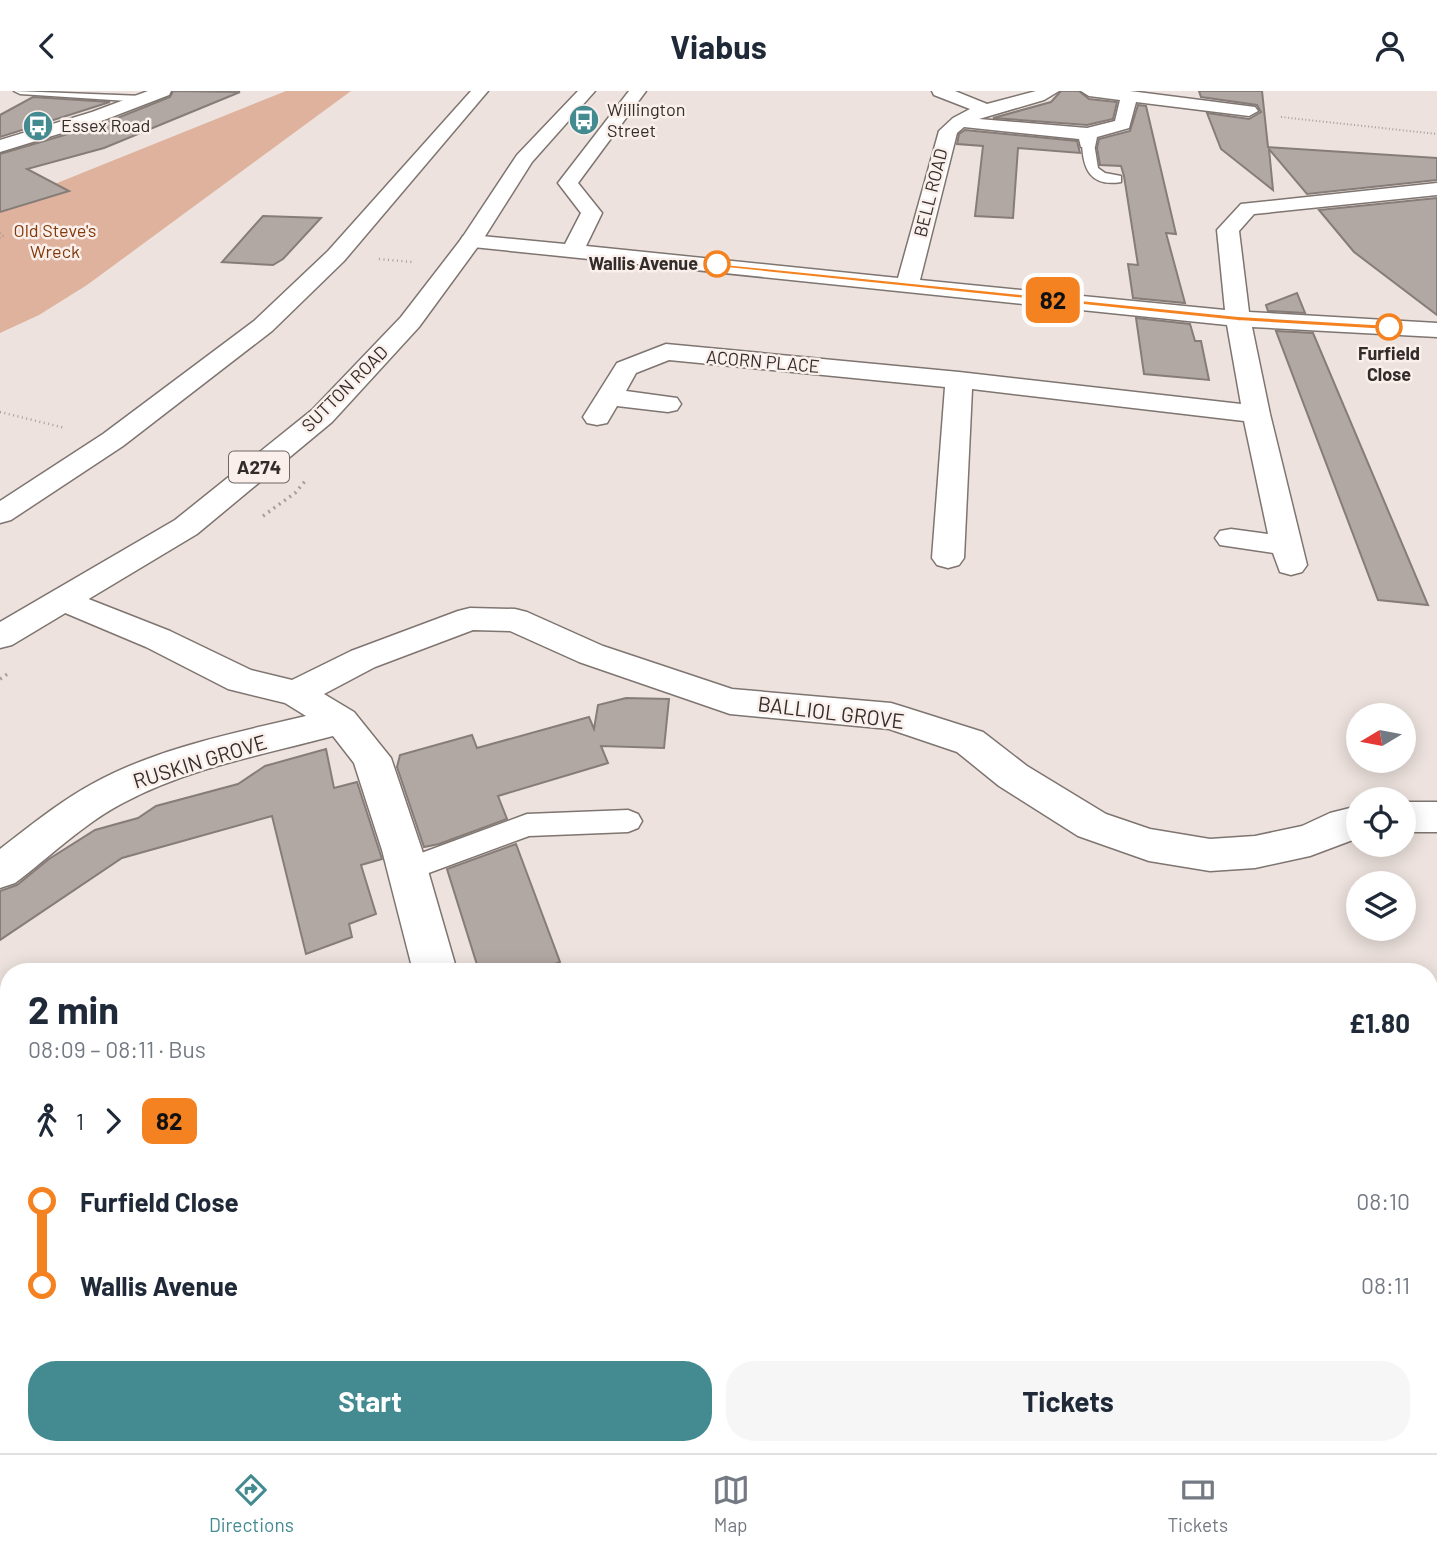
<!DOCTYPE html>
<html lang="en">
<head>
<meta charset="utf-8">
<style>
	body { margin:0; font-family:Barlow,sans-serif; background:#f6f6f7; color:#1f2937; height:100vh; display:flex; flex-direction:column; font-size:26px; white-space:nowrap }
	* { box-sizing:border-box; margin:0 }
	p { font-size:23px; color:#747a83 }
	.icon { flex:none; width:38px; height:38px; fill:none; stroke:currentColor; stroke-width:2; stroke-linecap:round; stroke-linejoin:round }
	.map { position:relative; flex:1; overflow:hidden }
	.drawer { position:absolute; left:0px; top:872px; width:1438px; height:492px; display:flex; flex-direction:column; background:#fff; border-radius:28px 28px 0 0; box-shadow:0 4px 18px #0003 }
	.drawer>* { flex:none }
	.badge { padding:0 14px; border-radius:10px; font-size:24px; line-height:46px }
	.needle { width:46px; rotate:260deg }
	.buttons { position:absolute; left:1346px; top:612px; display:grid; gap:14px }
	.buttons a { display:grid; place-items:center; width:70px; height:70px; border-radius:50%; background:#fff; box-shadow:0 4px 18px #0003; font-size:35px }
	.map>.badge { position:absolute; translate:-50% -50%; box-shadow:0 0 0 4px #fff }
	.legs { display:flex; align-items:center; gap:10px; height:77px; padding:0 28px; font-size:23px }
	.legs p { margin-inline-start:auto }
	.headline { display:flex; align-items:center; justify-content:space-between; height:119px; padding:0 28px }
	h1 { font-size:38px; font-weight:700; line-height:52px }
	.cta { display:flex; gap:14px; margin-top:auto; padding:14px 28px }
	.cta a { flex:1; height:80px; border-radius:28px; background:#438b91; color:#fff; font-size:28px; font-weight:700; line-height:80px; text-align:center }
	.cta a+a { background:#f6f6f7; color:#1f2937 }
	ul { padding:0 28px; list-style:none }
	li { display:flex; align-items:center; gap:24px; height:84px; font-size:26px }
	li i { display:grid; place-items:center; width:10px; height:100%; margin:0 9px; background:currentColor }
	li i::after { content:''; width:18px; height:18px; margin:-9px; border:5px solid; border-radius:50%; background:#fff }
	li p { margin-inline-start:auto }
	li:first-child i { background:linear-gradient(#0000 50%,currentColor 0) }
	li:last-child i { background:linear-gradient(currentColor 50%,#0000 0) }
	header { display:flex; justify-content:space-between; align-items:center; height:91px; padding:0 28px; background:#fff; font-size:32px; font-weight:700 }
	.menu { display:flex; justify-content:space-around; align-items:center; height:98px; border-top:2px solid #e0e1e3; background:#fff; font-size:19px; color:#747a83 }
	.menu a { display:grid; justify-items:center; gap:4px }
	.menu .on { color:#438b91 }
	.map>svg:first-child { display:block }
</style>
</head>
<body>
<header><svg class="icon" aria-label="back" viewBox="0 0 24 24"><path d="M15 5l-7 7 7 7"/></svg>Viabus<svg class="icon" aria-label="person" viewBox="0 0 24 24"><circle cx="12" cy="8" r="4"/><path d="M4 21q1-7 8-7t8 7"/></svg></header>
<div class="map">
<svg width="1437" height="1362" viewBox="0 0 1437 1362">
	<rect width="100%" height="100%" fill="#ede2dd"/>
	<polygon fill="#deb29d" points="286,0 351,0 87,194 39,224 0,242 0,115"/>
	<g fill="#b2a8a3" stroke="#867c78" stroke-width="2">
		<polygon points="173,0 240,1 104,57 27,78 69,100 0,121 0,63 105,32 170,6"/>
		<polygon points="1061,0 1079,0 1089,8 1117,11 1113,28 1087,34 993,27 1051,11"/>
		<polygon points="1199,0 1262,0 1268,56 1437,67 1437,89 1307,103 1269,58 1273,99 1221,58 1207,22 1249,28 1261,21 1257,14 1201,6"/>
		<polygon points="33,6 110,11 0,46 0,24"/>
		<polygon points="1138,14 1146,15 1176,143 1166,142 1185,212 1133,207 1128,173 1138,174 1124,85 1121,75 1100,74 1097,57 1099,48 1130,40"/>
		<polygon points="965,39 1077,50 1080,62 1018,57 1013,127 975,125 983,55 957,53 959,43"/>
		<polygon points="1437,107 1437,224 1354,161 1319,119"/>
		<polygon points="263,125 321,127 283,168 273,174 222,171"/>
		<polygon points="1297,202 1305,222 1268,220 1266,214"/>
		<polygon points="1136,227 1190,233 1195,250 1201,250 1209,289 1144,283"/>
		<polygon points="1276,240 1313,242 1428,514 1378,509"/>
		<polygon points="626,607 669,608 664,657 601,655 608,672 498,705 507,728 439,753 424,756 397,676 400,664 472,644 477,657 589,626 594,638 598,614"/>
		<polygon points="326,658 334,697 357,691 382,768 361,774 376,823 349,833 352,846 306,863 272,725 122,767 0,849 0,800 17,794 49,768 95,739 138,727 156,715 238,693 265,675"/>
		<polygon points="516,753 560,871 536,880 479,880 447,778"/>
	</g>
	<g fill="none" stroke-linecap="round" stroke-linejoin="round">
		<g stroke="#7e7470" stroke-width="3">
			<g id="lane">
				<polygon points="14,0 143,5 149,8 143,11 20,3"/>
				<path d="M1088,48l6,4 4,25 7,5 16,3v6c-31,5 -38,-13 -39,-39z"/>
				<polygon points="628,719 638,723 642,730 638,737 628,741 529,745 407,790 397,787 393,779 397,771 527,723"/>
			</g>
		</g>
		<g stroke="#7e7470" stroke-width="3">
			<g id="street">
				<polygon points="148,0 171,0 169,4 104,29 0,61 0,49 92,21"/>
				<polygon points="471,0 488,0 344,170 272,240 123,355 11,429 0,432 0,410 103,343 254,230 328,160"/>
				<polygon points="629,0 646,0 578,92 602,122 586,155 898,187 939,40 953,27 970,18 934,4 932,0 955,0 987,13 1036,0 1059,0 1044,9 979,28 1087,37 1115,30 1120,9 1089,5 1081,0 1130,0 1255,16 1258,20 1249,25 1136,11 1129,37 1097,46 1095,56 1081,56 1079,48 964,36 957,42 920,189 1225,219 1217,139 1241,113 1437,92 1437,104 1254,123 1239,140 1249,221 1437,232 1437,246 1252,236 1270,323 1307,474 1302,481 1291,484 1280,481 1273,462 1220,454 1215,447 1220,440 1231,438 1268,443 1244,330 972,298 964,467 959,474 948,477 937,474 932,467 945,296 669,269 636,282 626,300 677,307 681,313 677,319 668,321 617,315 607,332 597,334 587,332 583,326 617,272 666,253 959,281 1241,313 1227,234 463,155 460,150 463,145 471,144 565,153 581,122 558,92"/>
				<path d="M63,498l107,42 81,39 41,10 59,-29 107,-40 12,-3 45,1 12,3 76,34 129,43 159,14 13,4 79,25 44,34 79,48 44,15 60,10 45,-3 47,-10 28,-13 28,-7v32l-48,18 -55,12 -45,3 -61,-10 -71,-25 -79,-50 -42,-34 -68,-23 -159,-15 -151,-52 -69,-31 -37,-1 -98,37 -51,27 30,18 37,46 31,92 35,121h-44l-31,-121 -28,-87 -21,-27c-71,19 -145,32 -210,67 -40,21 -72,53 -108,80l-15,5v-39c30,-23 59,-47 92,-65 65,-36 142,-51 214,-68l-21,-13 -57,-14 -82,-42 -95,-40 -5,-7 5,-7z"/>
				<rect x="1404" y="711" width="33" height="30"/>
				<polygon points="9,1103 9,1156 0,1159 0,1106"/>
				<polygon points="1437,1224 1437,1283 1430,1285 1430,1227"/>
				<polygon points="542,1354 613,1354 610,1362 539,1362"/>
				<polygon points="1251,1354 1318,1354 1315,1362 1248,1362"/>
				<polygon points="1353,1354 1415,1354 1418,1362 1356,1362"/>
			</g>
		</g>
		<g stroke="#7e7470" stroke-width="3">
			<polygon id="primary" points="578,0 595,0 532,71 482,150 419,236 332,331 197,443 12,554 0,557 0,531 175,429 312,319 401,226 462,147 517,64"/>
		</g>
		<g stroke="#a89f9b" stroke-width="2" stroke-dasharray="1 2.5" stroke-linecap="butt">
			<polyline points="1281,26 1437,43"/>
			<polyline points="0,142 3,145 0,147"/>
		</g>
		<g stroke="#a89f9b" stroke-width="2.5" stroke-dasharray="1 3.5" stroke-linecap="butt">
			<polyline points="379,168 412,171"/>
			<polyline points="0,321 65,337"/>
		</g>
		<g stroke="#a89f9b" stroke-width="3.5" stroke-dasharray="2 4.5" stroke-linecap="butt">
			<polyline points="263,425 295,402 307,388"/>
			<polyline points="0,588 9,582"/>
		</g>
		<use href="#lane" fill="#fff" fill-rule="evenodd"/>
		<use href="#street" fill="#fff" fill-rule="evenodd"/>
		<use href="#primary" fill="#fff" fill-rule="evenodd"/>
	</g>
	<polygon fill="#f58220" stroke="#fff" stroke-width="2" points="714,172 1238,225 1389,234 1393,236 1389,239 1238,230 717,176"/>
	<defs>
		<g id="bus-disc" transform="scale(1.575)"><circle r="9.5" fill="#438b91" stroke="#faefea"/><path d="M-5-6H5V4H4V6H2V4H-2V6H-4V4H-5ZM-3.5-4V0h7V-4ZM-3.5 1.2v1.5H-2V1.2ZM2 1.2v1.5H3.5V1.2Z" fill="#fff"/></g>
	</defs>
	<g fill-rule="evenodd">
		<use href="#bus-disc" x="584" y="29"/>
		<use href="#bus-disc" x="38" y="35"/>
	</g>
	<g fill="#fff" stroke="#f58220" stroke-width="3.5">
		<circle cx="717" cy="173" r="12"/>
		<circle cx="1389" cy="236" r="12"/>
	</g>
	<g text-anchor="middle" stroke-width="5" stroke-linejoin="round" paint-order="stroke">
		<g font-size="18" fill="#322d2b" stroke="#faefea" text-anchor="start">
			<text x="607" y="25">Willington<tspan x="607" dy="21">Street</tspan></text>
			<text x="61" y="41">Essex Road</text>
		</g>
		<g font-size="18" fill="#322d2b" stroke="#faefea">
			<text transform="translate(931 102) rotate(-76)" y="6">BELL ROAD</text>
			<text transform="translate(763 271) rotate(5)" y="6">ACORN PLACE</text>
			<text transform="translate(345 298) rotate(-45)" y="6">SUTTON ROAD</text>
		</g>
		<g font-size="18" fill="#83390a" stroke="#faefea">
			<text x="55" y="146">Old Steve's<tspan x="55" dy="21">Wreck</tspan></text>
		</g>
		<g font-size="18" font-weight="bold" fill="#322d2b" stroke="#faefea" text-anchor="end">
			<text x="698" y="179">Wallis Avenue</text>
			<text x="1389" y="269" text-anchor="middle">Furfield<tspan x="1389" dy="21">Close</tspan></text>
		</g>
		<rect fill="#faefea" stroke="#6e6764" stroke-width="2" x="229" y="360.5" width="60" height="31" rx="5"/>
		<g font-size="19" font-weight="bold" fill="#322d2b">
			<text x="259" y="383">A274</text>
		</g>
		<g font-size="21" fill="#322d2b" stroke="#faefea">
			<text transform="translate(831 622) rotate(7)" y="7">BALLIOL GROVE</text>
			<text transform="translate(200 671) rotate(-17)" y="7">RUSKIN GROVE</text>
		</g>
	</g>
</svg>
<div class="buttons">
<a><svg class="needle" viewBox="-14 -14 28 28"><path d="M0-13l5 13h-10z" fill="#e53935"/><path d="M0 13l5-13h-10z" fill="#747a83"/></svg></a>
<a><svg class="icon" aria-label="locate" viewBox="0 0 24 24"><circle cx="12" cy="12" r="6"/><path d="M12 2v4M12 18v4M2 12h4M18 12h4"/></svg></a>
<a><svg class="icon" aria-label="layers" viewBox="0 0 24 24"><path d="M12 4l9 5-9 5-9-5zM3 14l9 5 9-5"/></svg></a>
</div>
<b class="badge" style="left:1053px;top:209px;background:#f58220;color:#111">82</b>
<section class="drawer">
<div class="headline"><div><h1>2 min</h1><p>08:09 – 08:11 · Bus</p></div><b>£1.80</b></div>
<div class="legs"><svg class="icon" aria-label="walk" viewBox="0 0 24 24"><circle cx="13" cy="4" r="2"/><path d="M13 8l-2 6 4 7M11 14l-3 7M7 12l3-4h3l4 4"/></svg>1<svg class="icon" aria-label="forward" viewBox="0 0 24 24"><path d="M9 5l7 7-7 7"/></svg><b class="badge" style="background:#f58220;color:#111">82</b></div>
<ul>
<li><i style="color:#f58220"></i><b>Furfield Close</b><p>08:10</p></li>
<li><i style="color:#f58220"></i><b>Wallis Avenue</b><p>08:11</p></li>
</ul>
<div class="cta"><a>Start</a><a>Tickets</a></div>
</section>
</div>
<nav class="menu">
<a class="on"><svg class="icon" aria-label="directions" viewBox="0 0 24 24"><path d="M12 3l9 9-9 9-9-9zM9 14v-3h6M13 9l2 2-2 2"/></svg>Directions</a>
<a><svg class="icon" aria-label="map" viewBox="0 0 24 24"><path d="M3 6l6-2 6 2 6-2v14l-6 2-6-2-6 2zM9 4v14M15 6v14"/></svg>Map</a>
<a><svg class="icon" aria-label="tickets" viewBox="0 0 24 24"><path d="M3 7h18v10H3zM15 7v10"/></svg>Tickets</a>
</nav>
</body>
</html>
